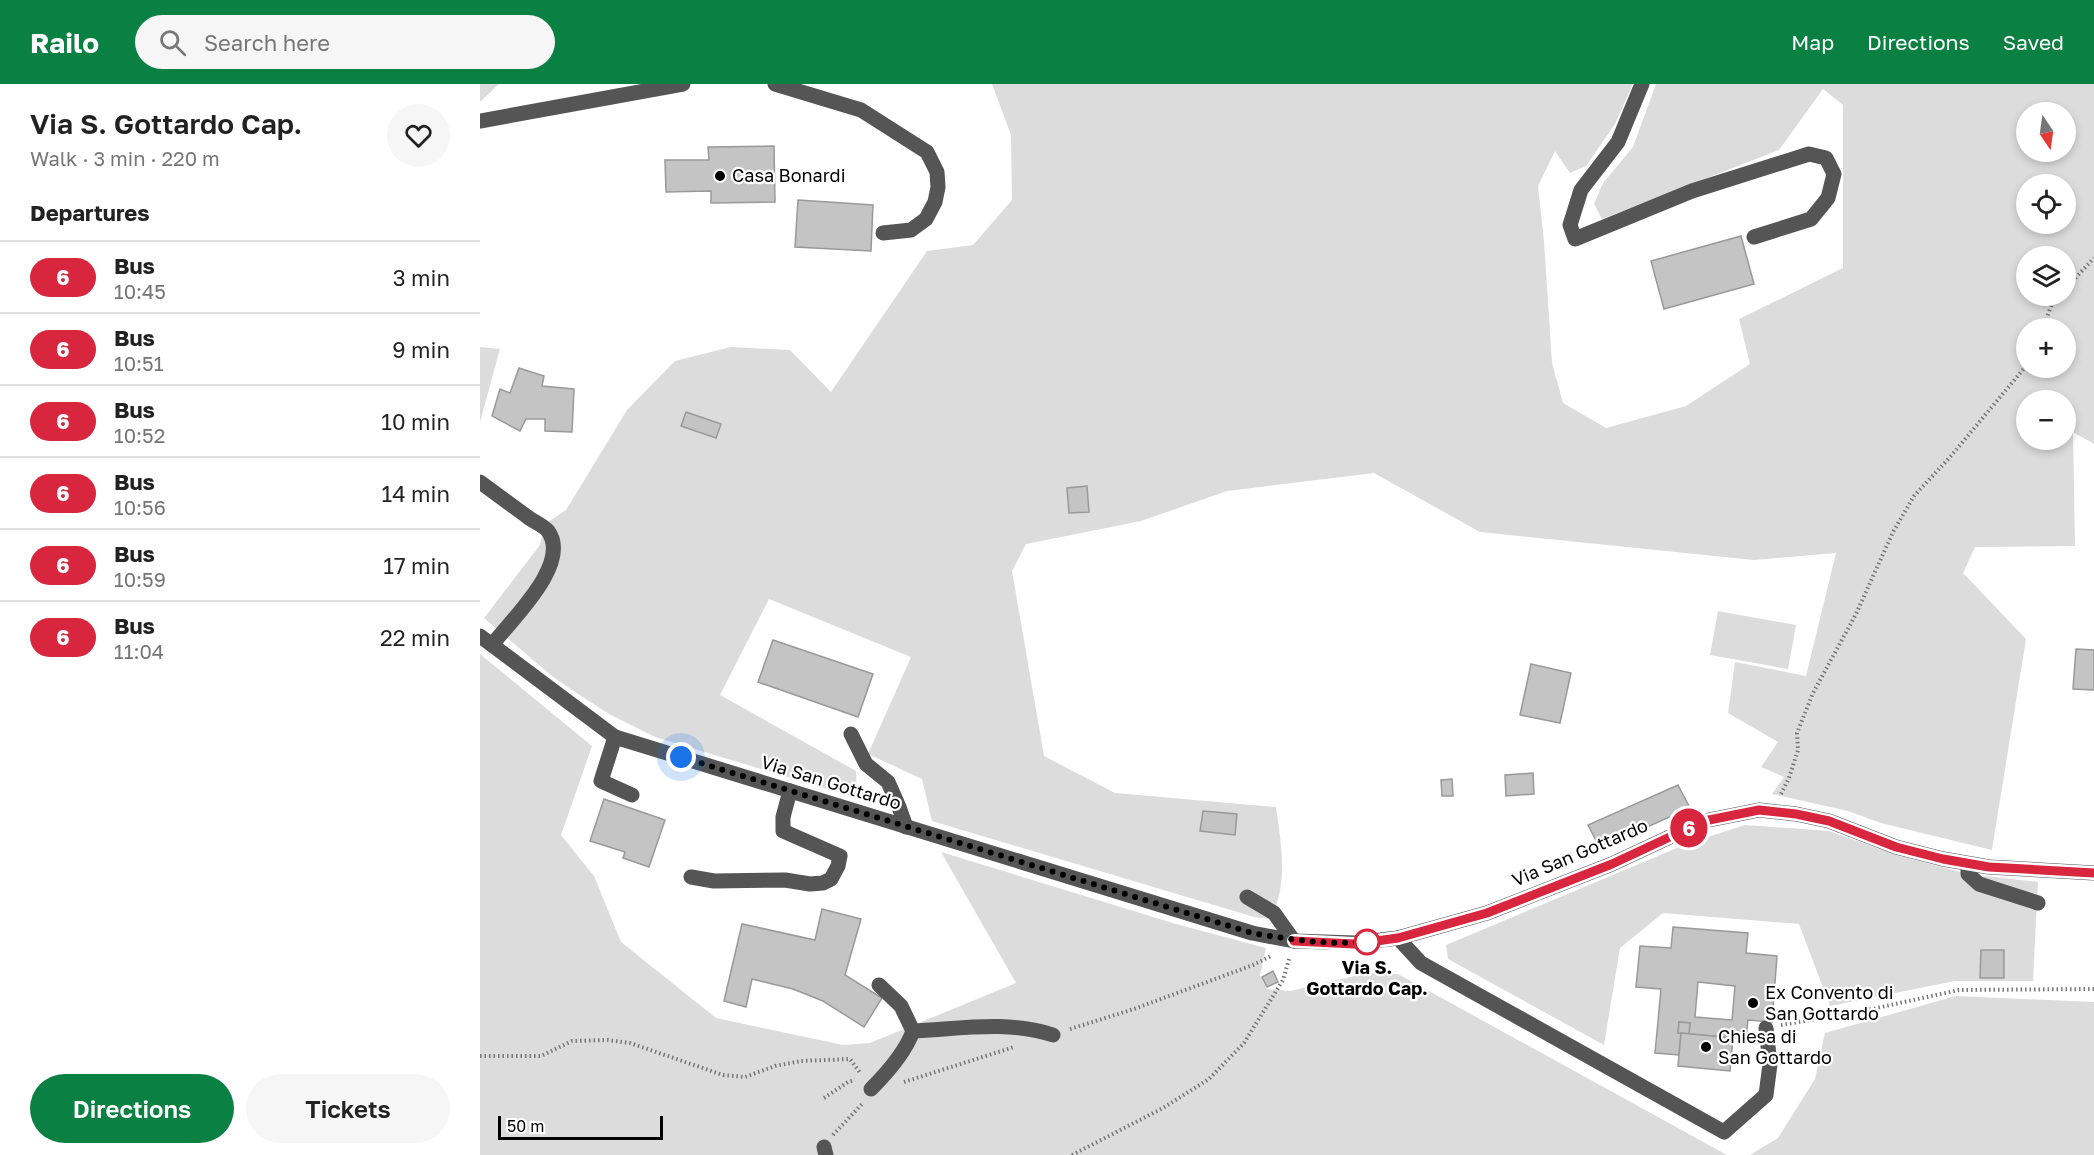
<!DOCTYPE html>
<html lang="en">
<head>
<meta charset="utf-8">
<style>
	body { margin:0; font-family:"Golos Text",sans-serif; background:#f6f6f6; color:#222; height:100vh; display:flex; flex-direction:column; font-size:22px; white-space:nowrap }
	* { box-sizing:border-box; margin:0 }
	p { font-size:20px; color:#767676 }
	.icon { flex:none; width:33px; height:33px; fill:none; stroke:currentColor; stroke-width:2; stroke-linecap:round; stroke-linejoin:round }
	.map { position:relative; flex:1; overflow:hidden }
	.panel { display:flex; flex-direction:column; background:#fff; width:480px }
	.panel>* { flex:none }
	.badge { padding:0 12px; border-radius:20px; font-size:21px; line-height:39px }
	.needle { width:39px; rotate:167deg }
	.tools { position:absolute; left:1536px; top:18px; display:grid; gap:12px }
	.tools a { display:grid; place-items:center; width:60px; height:60px; border-radius:50%; background:#fff; box-shadow:0 3px 9px #0003; font-size:30px }
	.scale { position:absolute; left:18px; bottom:15px; width:165px; box-sizing:border-box; padding-left:6px; border:3px solid #000; border-top:0; font-size:16px; line-height:21px; white-space:nowrap; color:#000; -webkit-text-stroke:4px #fff; paint-order:stroke }
	.you { position:absolute; width:30px; height:30px; margin:-15px; border:4px solid #fff; border-radius:50%; background:#1a73e8; box-shadow:0 0 0 9px #1a73e833 }
	.map>.badge { position:absolute; translate:-50% -50%; box-shadow:0 0 0 3px #fff }
	h2 { padding:0 30px; font-size:22px; line-height:54px }
	.round { display:grid; place-items:center; flex:none; width:63px; height:63px; border-radius:32px; background:#f6f6f6 }
	.headline { display:flex; align-items:center; justify-content:space-between; height:102px; padding:0 30px }
	h1 { font-size:28px; font-weight:600; line-height:45px }
	.cta { display:flex; gap:12px; margin-top:auto; padding:12px 30px }
	.cta a { flex:1; height:69px; border-radius:36px; background:#0b8043; color:#fff; font-size:24px; font-weight:600; line-height:69px; text-align:center }
	.cta a+a { background:#f6f6f6; color:#222 }
	ul { padding:0; list-style:none }
	li { display:flex; align-items:center; gap:18px; height:72px; padding:0 30px; border-top:2px solid #e0e0e0 }
	li div { flex:1 }
	li b { display:block; font-size:22px }
	li em { font-style:normal }
	li .badge { min-width:66px; font-weight:700; text-align:center }
	header { display:flex; align-items:center; gap:36px; box-sizing:border-box; height:84px; padding:0 30px; background:#0b8043; color:#fff }
	header strong { font-size:28px }
	nav { display:flex; gap:33px; margin-inline-start:auto; font-size:21px }
	.search { width:420px; height:54px; background:#f6f6f6; display:flex; align-items:center; gap:15px; box-sizing:border-box; padding:0 21px; border-radius:33px; color:#767676; font-size:22px }
	main { display:flex; flex:1; min-height:0 }
	.map>svg:first-child { display:block }
</style>
</head>
<body>
<header>
<strong>Railo</strong>
<div class="search"><svg class="icon" aria-label="search" viewBox="0 0 24 24"><circle cx="10" cy="10" r="6"/><path d="M15 15l6 6"/></svg>Search here</div>
<nav><a>Map</a><a>Directions</a><a>Saved</a></nav>
</header>
<main>
<section class="panel">
<div class="headline"><div><h1>Via S. Gottardo Cap.</h1><p>Walk · 3 min · 220 m</p></div><a class="round"><svg class="icon" aria-label="heart" viewBox="0 0 24 24"><path d="M12 20l-8-8c-3-5 5-10 8-4 3-6 11-1 8 4z"/></svg></a></div>
<h2>Departures</h2>
<ul>
<li><span class="badge" style="background:#d7263d;color:#fff">6</span><div><b>Bus</b><p>10:45</p></div><em>3 min</em></li>
<li><span class="badge" style="background:#d7263d;color:#fff">6</span><div><b>Bus</b><p>10:51</p></div><em>9 min</em></li>
<li><span class="badge" style="background:#d7263d;color:#fff">6</span><div><b>Bus</b><p>10:52</p></div><em>10 min</em></li>
<li><span class="badge" style="background:#d7263d;color:#fff">6</span><div><b>Bus</b><p>10:56</p></div><em>14 min</em></li>
<li><span class="badge" style="background:#d7263d;color:#fff">6</span><div><b>Bus</b><p>10:59</p></div><em>17 min</em></li>
<li><span class="badge" style="background:#d7263d;color:#fff">6</span><div><b>Bus</b><p>11:04</p></div><em>22 min</em></li>
</ul>
<div class="cta"><a>Directions</a><a>Tickets</a></div>
</section>
<div class="map">
<svg width="1614" height="1071" viewBox="0 0 1614 1071">
	<rect width="100%" height="100%" fill="#fff"/>
	<g fill="#dcdcdc" fill-rule="evenodd">
		<polygon points="0,0 19,0 0,18"/>
		<path d="M512,0h641l-18,40 -29,42 -16,7 -15,-22 -17,35 6,55 8,122 11,40 43,25 80,-22 64,-42 -11,-45 104,-51v-163l-20,-16 -44,61 -177,69 -8,-15 9,-21 30,-36 23,-63h438v360l-21,-12 2,114 -100,1 -12,26 63,66 -34,211 -111,-27 -33,-12 -76,-17 12,-17 -23,-10 17,-25 -50,-29 7,-51 71,14 30,-123 -82,7 -274,-28 -106,-59 -147,18 -86,30 -115,23 -14,27 32,185 71,37 161,14c5,36 13,79 -6,112l-16,-2 -322,-96 -10,-42 -54,-25 43,-97 -142,-58 -49,96 136,76 1,27 -202,-61 -46,-23 -34,-22 -23,-16 -68,-58 56,-73 5,-21 21,-14 61,-100 48,-49 56,-14 59,3 41,42 96,-141 46,-6 39,-45 -1,-65zM1546,28h40v40h-40zM1546,100h40v40h-40zM1546,172h40v40h-40zM1546,244h40v40h-40zM1546,316h40v40h-40z"/>
		<polygon points="0,263 20,265 0,338"/>
		<polygon points="1238,527 1316,541 1308,585 1230,571"/>
		<polygon points="0,570 112,662 81,751 114,792 141,858 236,934 363,961 390,959 536,899 461,768 696,840 786,864 780,891 787,905 810,907 888,889 918,890 1247,1071 0,1071"/>
		<polygon points="1265,741 1349,747 1416,771 1488,790 1558,798 1553,897 1475,897 1350,922 1319,840 1183,829 1140,864 1124,961 968,875 966,861 1209,759"/>
		<polygon points="1476,912 1614,918 1614,1071 1270,1071 1298,1054 1335,995 1345,949"/>
	</g>
	<g fill="#c4c4c4" stroke="#999" stroke-width="1.5" fill-rule="evenodd">
		<polygon points="294,62 295,118 231,119 231,107 186,108 185,76 229,76 228,63"/>
		<polygon points="318,116 393,121 391,167 315,163"/>
		<polygon points="1261,152 1274,200 1184,225 1171,177"/>
		<polygon points="39,284 64,292 62,302 94,305 92,348 65,347 65,335 46,335 40,347 12,332 20,305 30,309"/>
		<polygon points="206,328 241,340 236,354 201,342"/>
		<polygon points="607,402 609,428 589,429 587,404"/>
		<polygon points="293,556 393,590 378,633 278,598"/>
		<polygon points="1596,565 1614,566 1614,606 1593,605"/>
		<polygon points="1051,580 1091,589 1080,639 1040,631"/>
		<polygon points="1053,689 1054,710 1026,712 1025,691"/>
		<polygon points="972,695 973,712 962,712 961,696"/>
		<polygon points="1198,701 1210,724 1120,764 1108,741"/>
		<polygon points="124,715 185,736 169,783 143,774 145,768 110,757"/>
		<polygon points="723,727 757,730 755,751 720,747"/>
		<polygon points="342,825 381,835 365,891 402,914 384,943 343,917 313,905 272,895 266,923 244,917 262,840 335,856"/>
		<path d="M1193,843l75,6 -2,20 31,3 -5,66 -24,-2 -2,19 -57,-5 1,-11 -11,-1 -1,11h3l-2,22 -24,-2 6,-64 -25,-2 4,-41 31,2zM1218,898l37,4 -3,34 -37,-3z"/>
		<polygon points="1501,866 1524,866 1524,894 1500,894"/>
		<polygon points="793,887 798,898 787,903 782,893"/>
		<polygon points="1199,938 1210,939 1209,950 1198,949"/>
		<polygon points="1201,949 1253,954 1250,987 1198,982"/>
	</g>
	<g fill="none" stroke-linecap="round" stroke-linejoin="round">
		<g stroke="#777" stroke-width="4" stroke-dasharray="1.5 3" stroke-linecap="butt">
			<polyline points="1586,204 1614,174"/>
			<polyline points="1563,244 1573,217 1578,212"/>
			<polyline points="1301,710 1309,694 1318,666 1317,649 1333,609 1376,530 1413,448 1434,412 1471,372 1546,282"/>
			<polyline points="1301,941 1383,927 1479,906 1614,905"/>
			<polyline points="590,945 654,925 773,881 791,872"/>
			<polyline points="0,972 61,972 92,957 128,956 150,959 243,991 265,993 295,982 321,977 370,975 381,990"/>
			<polyline points="424,998 534,963"/>
			<polyline points="344,1014 368,998 375,996"/>
			<polyline points="353,1051 383,1019"/>
			<polyline points="592,1071 683,1024 729,995 764,959 803,896 809,875"/>
		</g>
		<g stroke="#555" stroke-width="15">
			<polyline points="295,0 381,26 447,68 457,88 458,103 455,118 446,135 431,146 403,149"/>
			<polyline points="1162,0 1138,58 1101,106 1090,141 1095,155 1212,107 1329,70 1346,74 1354,90 1348,114 1331,135 1274,153"/>
			<polyline points="0,37 203,0"/>
			<path d="M0,398c16,12 33,24 49,36 6,4 15,8 19,13 24,33 -38,90 -56,114"/>
			<polyline points="0,552 135,653 772,849 814,857 875,859 918,854 1007,829 1132,780 1224,737 1279,726 1316,730 1349,737 1416,763 1463,775 1509,783 1614,789"/>
			<polyline points="371,650 386,680 408,698 419,723 426,743"/>
			<polyline points="135,653 121,697 152,711"/>
			<polyline points="1488,780 1488,790 1499,800 1558,819"/>
			<polyline points="211,793 234,797 305,796 330,800 343,799 351,795 358,782 360,772 303,747 303,733 310,707"/>
			<polyline points="767,813 794,829 814,857"/>
			<polyline points="918,854 941,879 1244,1048 1286,1011 1290,980 1286,944"/>
			<path d="M433,947c46,-2 95,-11 140,4"/>
			<path d="M391,1005c16,-16 34,-36 42,-58l-12,-25 -22,-21"/>
			<polyline points="344,1063 346,1071"/>
		</g>
	</g>
	<g fill="none" stroke-linecap="round" stroke-linejoin="round">
		<g stroke="#fff" stroke-width="14">
			<polyline id="line" points="814,857 874,860 918,854 1007,829 1132,780 1224,737 1279,726 1316,730 1349,737 1416,763 1463,775 1509,783 1614,789"/>
		</g>
		<use href="#line" stroke="#d7263d" stroke-width="9"/>
		<path stroke="#000" stroke-width="6" stroke-dasharray="0 10.8" d="M201,673l571,176c41,7 82,13 124,8l-9,1"/>
	</g>
	<g fill="#000" stroke="#fff" stroke-width="2">
		<circle cx="240" cy="92" r="6"/>
		<circle cx="1273" cy="919" r="6"/>
		<circle cx="1226" cy="963" r="6"/>
	</g>
	<circle fill="#fff" stroke="#d7263d" stroke-width="3" cx="887" cy="858" r="12"/>
	<g text-anchor="middle" stroke-width="4.5" stroke-linejoin="round" paint-order="stroke">
		<g font-size="18" fill="#000" stroke="#fff" text-anchor="start">
			<text x="252" y="98">Casa Bonardi</text>
			<text x="1285" y="915">Ex Convento di<tspan x="1285" dy="21">San Gottardo</tspan></text>
			<text x="1238" y="959">Chiesa di<tspan x="1238" dy="21">San Gottardo</tspan></text>
		</g>
		<g font-size="18" fill="#000" stroke="#fff">
			<text transform="translate(351 699) rotate(17)" y="6">Via San Gottardo</text>
			<text transform="translate(1100 769) rotate(-23)" y="6">Via San Gottardo</text>
		</g>
		<g font-size="18" font-weight="bold" fill="#000" stroke="#fff">
			<text x="887" y="890">Via S.<tspan x="887" dy="21">Gottardo Cap.</tspan></text>
		</g>
	</g>
</svg>
<div class="tools">
<a><svg class="needle" viewBox="-14 -14 28 28"><path d="M0-13l5 13h-10z" fill="#e53935"/><path d="M0 13l5-13h-10z" fill="#767676"/></svg></a>
<a><svg class="icon" aria-label="locate" viewBox="0 0 24 24"><circle cx="12" cy="12" r="6"/><path d="M12 2v4M12 18v4M2 12h4M18 12h4"/></svg></a>
<a><svg class="icon" aria-label="layers" viewBox="0 0 24 24"><path d="M12 4l9 5-9 5-9-5zM3 14l9 5 9-5"/></svg></a>
<a>+</a>
<a>−</a>
</div>
<div class="scale">50 m</div>
<div class="you" style="left:201px;top:673px"></div>
<b class="badge" style="left:1209px;top:744px;background:#d7263d;color:#fff">6</b>
</div>
</main>
</body>
</html>
